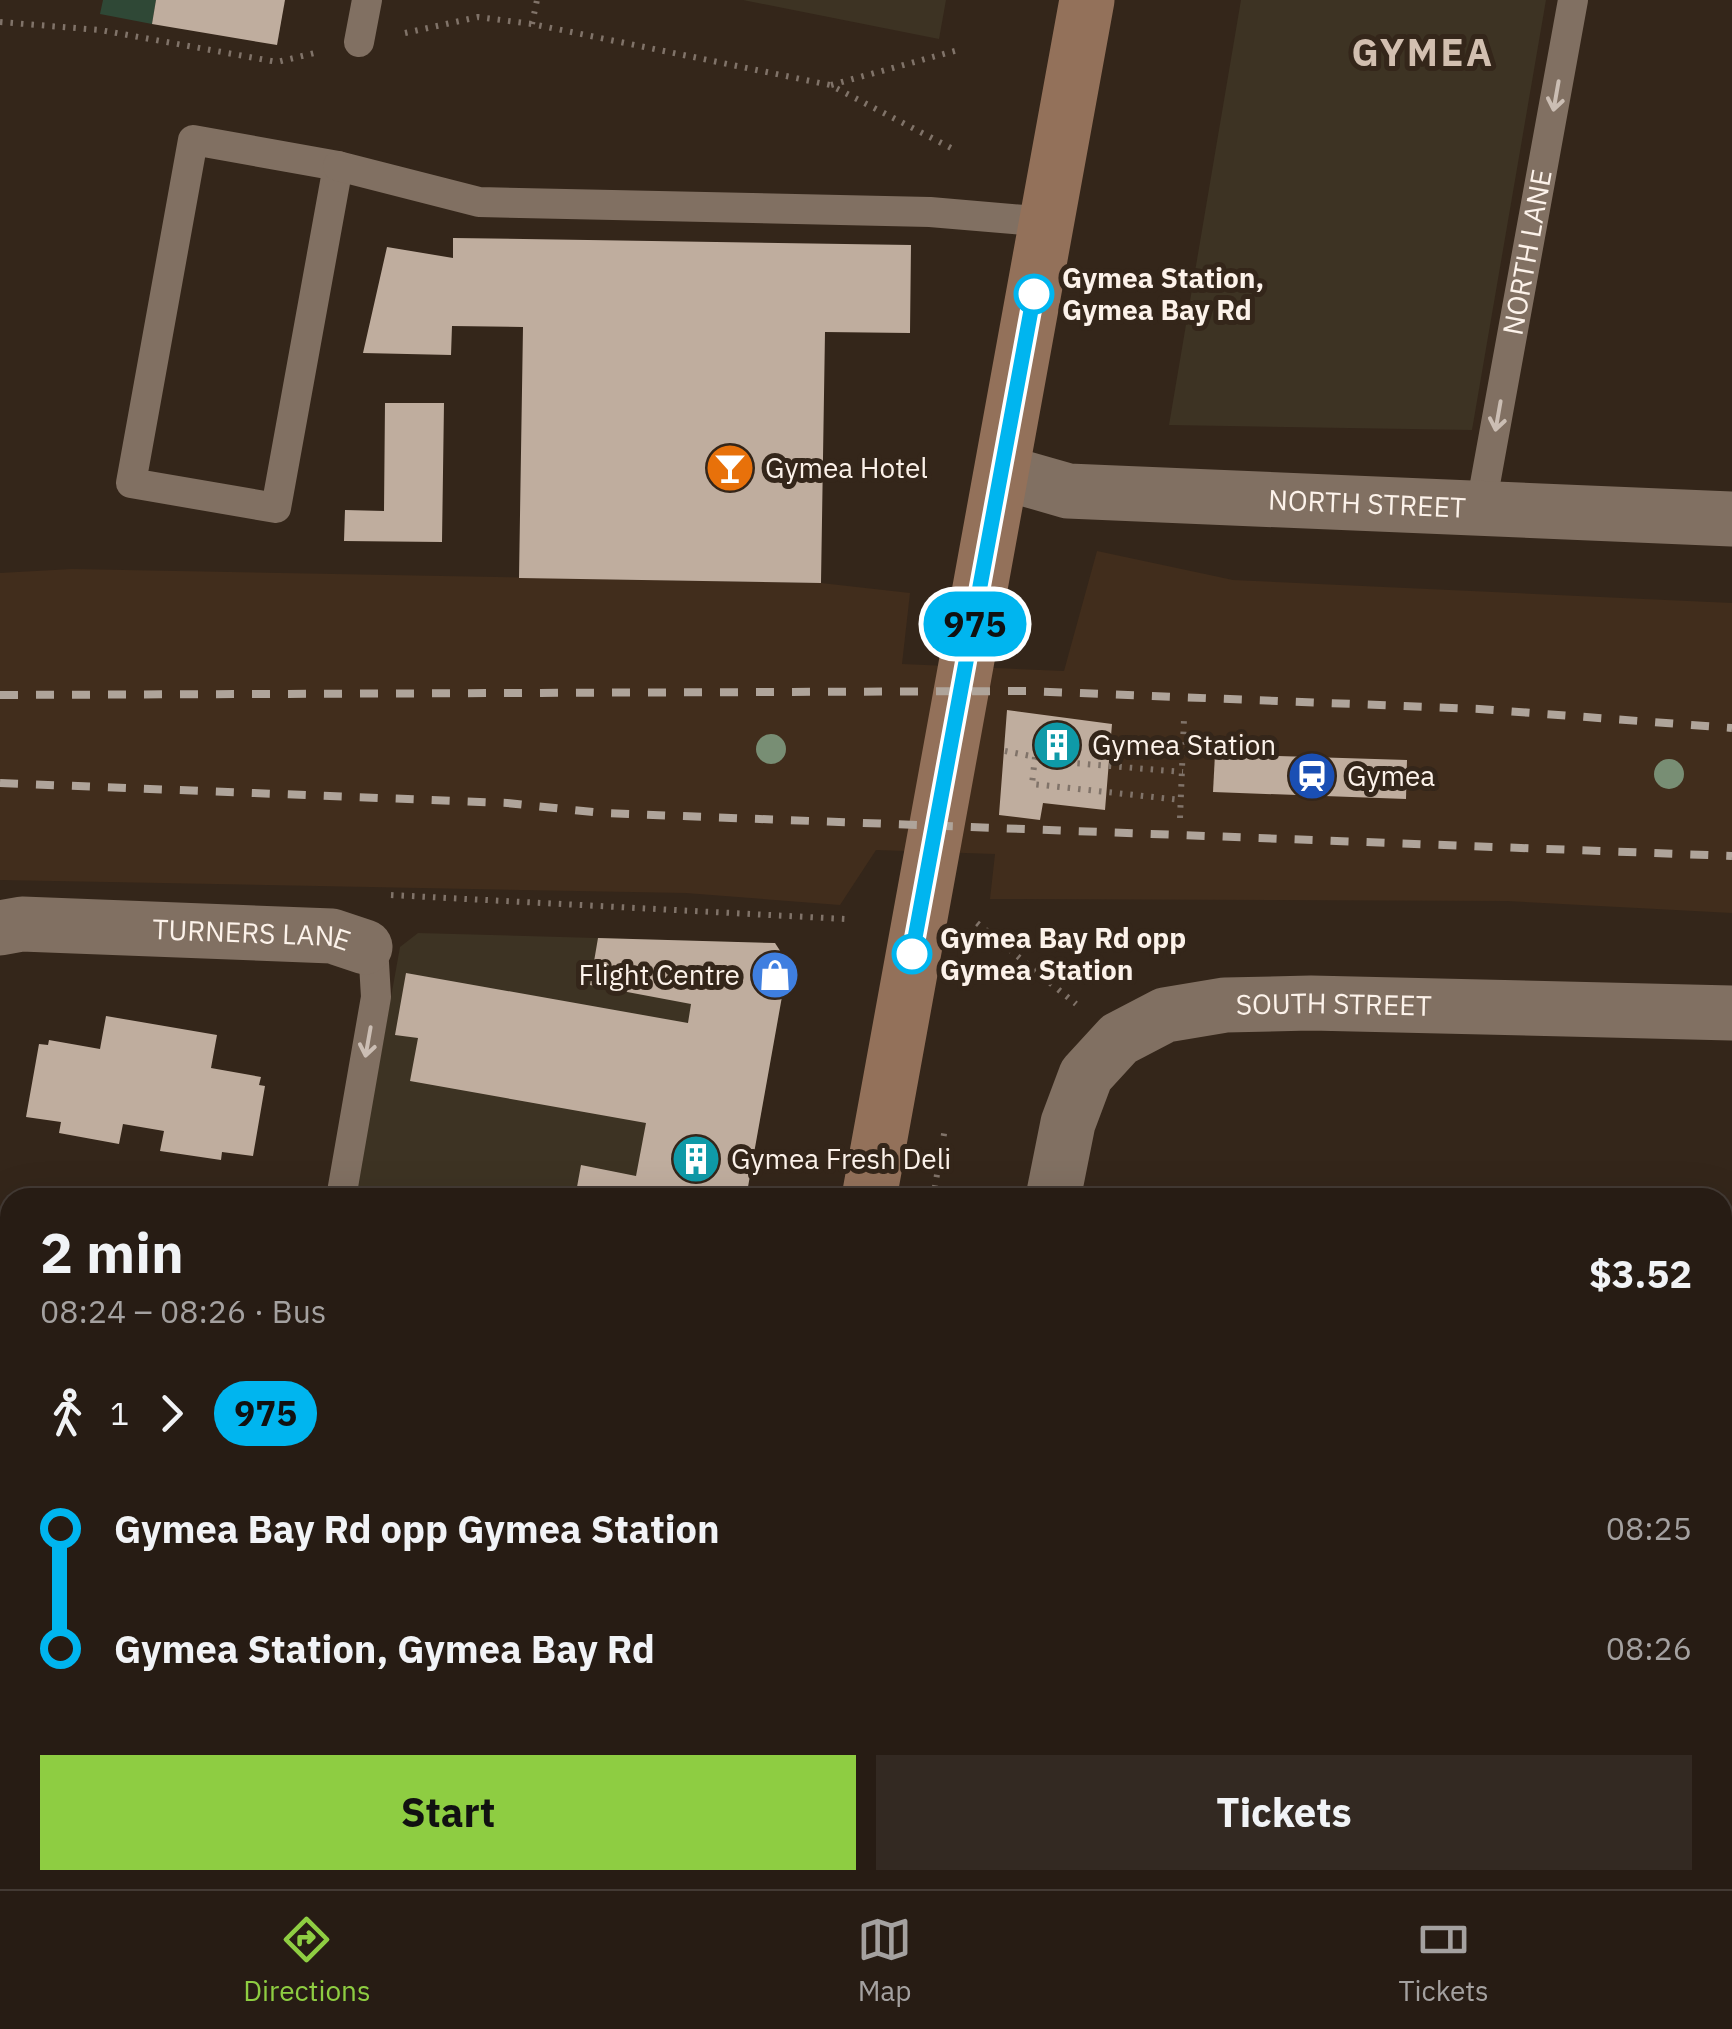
<!DOCTYPE html>
<html lang="en">
<head>
<meta charset="utf-8">
<style>
	body { margin:0; font-family:"IBM Plex Sans",sans-serif; background:#332922; color:#f1f3f6; height:100vh; display:flex; flex-direction:column; font-size:38px; white-space:nowrap }
	* { box-sizing:border-box; margin:0 }
	p { font-size:32px; color:#a4a1a0 }
	.icon { flex:none; width:55px; height:55px; fill:none; stroke:currentColor; stroke-width:2; stroke-linecap:round; stroke-linejoin:round }
	.map { position:relative; flex:1; overflow:hidden }
	.side { position:absolute; left:0px; top:1188px; width:1732px; height:702px; display:flex; flex-direction:column; background:#271c14; border-radius:30px 30px 0 0; box-shadow:0 10px 40px #0002,0 0 0 2px #433a34 }
	.side>* { flex:none }
	.badge { padding:0 20px; border-radius:32px; font-size:35px; line-height:65px }
	.map>.badge { position:absolute; translate:-50% -50%; box-shadow:0 0 0 5px #fff }
	.legs { display:flex; align-items:center; gap:15px; height:110px; padding:0 40px; font-size:32px }
	.legs p { margin-inline-start:auto }
	.headline { display:flex; align-items:center; justify-content:space-between; height:170px; padding:0 40px }
	h1 { font-size:55px; font-weight:700; line-height:75px }
	.action { display:flex; gap:20px; margin-top:auto; padding:20px 40px }
	.action a { flex:1; height:115px; border-radius:0px; background:#8ecd42; color:#111; font-size:40px; font-weight:700; line-height:115px; text-align:center }
	.action a+a { background:#332922; color:#f1f3f6 }
	ul { padding:0 40px; list-style:none }
	li { display:flex; align-items:center; gap:35px; height:120px; font-size:38px }
	li i { display:grid; place-items:center; width:15px; height:100%; margin:0 12px; background:currentColor }
	li i::after { content:''; width:25px; height:25px; margin:-12px; border:8px solid; border-radius:50%; background:#271c14 }
	li p { margin-inline-start:auto }
	li:first-child i { background:linear-gradient(#0000 50%,currentColor 0) }
	li:last-child i { background:linear-gradient(currentColor 50%,#0000 0) }
	.menu { display:flex; justify-content:space-around; align-items:center; height:140px; border-top:2px solid #433a34; background:#271c14; font-size:28px; color:#a4a1a0 }
	.menu a { display:grid; justify-items:center; gap:5px }
	.menu .current { color:#8ecd42 }
	.map>svg:first-child { display:block }
</style>
</head>
<body>
<div class="map">
<svg width="1732" height="1889" viewBox="0 0 1732 1889">
	<rect width="100%" height="100%" fill="#34261a"/>
	<g fill="#3d3323">
		<polygon points="743,0 946,0 939,39"/>
		<polygon points="1241,0 1546,0 1472,430 1169,425"/>
		<polygon points="418,933 775,943 788,963 746,1197 355,1198 400,947"/>
		<polygon points="893,1880 1224,1880 1223,1889 891,1889"/>
	</g>
	<polygon fill="#412d1c" points="1097,551 1233,580 1732,603 1732,913 1507,901 990,899 995,854 876,850 840,905 686,893 0,880 0,573 72,569 821,583 910,593 902,664 1064,671"/>
	<polygon fill="#2f4836" points="103,0 156,0 152,24 100,14"/>
	<g fill="#bfad9e">
		<polygon points="156,0 285,0 277,45 152,24"/>
		<polygon points="453,238 911,245 910,333 825,332 821,583 519,578 523,327 452,326 451,355 363,353 387,247 453,258"/>
		<polygon points="385,403 444,403 442,542 344,541 345,510 384,511"/>
		<polygon points="1007,710 1112,724 1105,810 1043,803 1040,820 999,815"/>
		<polygon points="1215,754 1407,760 1406,799 1213,792"/>
		<polygon points="598,938 775,943 788,963 746,1198 575,1198 581,1165 636,1176 646,1123 410,1081 418,1038 395,1035 406,973 688,1023 691,1004 590,985"/>
		<polygon points="106,1016 217,1035 211,1068 261,1077 259,1085 265,1086 253,1156 222,1152 221,1160 160,1151 164,1131 123,1124 119,1144 59,1133 61,1122 26,1117 39,1044 48,1045 49,1040 100,1049"/>
		<polygon points="0,1229 10,1231 10,1322 0,1320"/>
		<polygon points="0,1419 10,1421 10,1734 0,1733"/>
		<polygon points="0,1796 10,1797 10,1880 22,1880 21,1889 0,1889"/>
		<polygon points="288,1880 625,1880 624,1889 286,1889"/>
		<polygon points="915,1880 1026,1880 1067,1887 892,1889"/>
	</g>
	<g fill="none" stroke-linecap="round" stroke-linejoin="round">
		<g stroke="#807369" stroke-width="6" stroke-dasharray="2.5 8" stroke-linecap="butt">
			<polyline points="0,22 100,30 277,62 319,52"/>
			<polyline points="532,24 537,0"/>
			<polyline points="405,33 478,17 532,24 830,85 953,149"/>
			<polyline points="831,85 958,50"/>
			<polyline points="1005,751 1061,762 1183,772"/>
			<polyline points="1035,757 1032,784 1181,800"/>
			<polyline points="1180,818 1184,719"/>
			<polyline points="391,895 845,919"/>
			<polyline points="977,923 1076,1004"/>
			<polyline points="933,1198 945,1128"/>
			<polyline points="1722,1573 1732,1576"/>
		</g>
		<g stroke="#817062" stroke-width="30">
			<polyline points="359,42 367,0"/>
			<polygon points="193,140 338,166 276,508 131,483"/>
			<polyline points="338,166 479,202 930,212 1047,222"/>
			<path id="s1" d="M1481,506l92,-506"/>
			<polyline points="341,1198 376,997 374,963 365,947"/>
			<polyline points="259,1889 260,1880"/>
		</g>
		<g stroke="#817062" stroke-width="55">
			<path id="s2" d="M1002,472l66,19 664,28"/>
			<path id="s3" d="M0,928l22,-4 310,12 33,11"/>
			<path id="s4" d="M1053,1198l15,-75 18,-48 33,-36 46,-24 60,-10 86,-2 421,10"/>
			<polyline points="1246,1889 1248,1880"/>
		</g>
		<g stroke="#93715a" stroke-width="55">
			<polyline points="869,1198 1087,0"/>
			<polyline points="749,1889 750,1880"/>
		</g>
		<g stroke="#afa49a" stroke-width="8" stroke-dasharray="18 18" stroke-linecap="butt">
			<polyline points="0,695 1027,691 1479,709 1732,728"/>
			<polyline points="0,783 507,803 602,813 1732,856"/>
		</g>
	</g>
	<g fill="#788e74">
		<circle cx="771" cy="749" r="15"/>
		<circle cx="1669" cy="774" r="15"/>
	</g>
	<defs><path id="oneway-shaft" d="M-6 0H5M1.5-3L5.5 0L1.5 3" fill="none" stroke-width="1.6" stroke-linecap="round" stroke-linejoin="round" transform="scale(2.5)"/></defs>
	<g stroke="#cbbeb4">
		<use href="#oneway-shaft" transform="translate(1556 96) rotate(100)"/>
		<use href="#oneway-shaft" transform="translate(1498 416) rotate(100)"/>
		<use href="#oneway-shaft" transform="translate(368 1042) rotate(100)"/>
	</g>
	<g fill="none" stroke-linecap="round" stroke-linejoin="round">
		<g stroke="#fff" stroke-width="22">
			<polyline id="line-1" points="912,954 1034,294"/>
		</g>
		<use href="#line-1" stroke="#00b5ef" stroke-width="15"/>
	</g>
	<defs>
		<g id="bar-disc" transform="scale(2.5)"><circle r="9.5" fill="#e8710a" stroke="#34261a"/><path d="M-6-5H6L.8 .8V4.5H3.5V6h-7V4.5H-.8V.8Z" fill="#fff"/></g>
		<g id="building-disc" transform="scale(2.5)"><circle r="9.5" fill="#0f9aa8" stroke="#34261a"/><path d="M-4-6H4V6H1V3H-1V6H-4ZM-2.5-4.3h1.7v1.8h-1.7ZM.8-4.3h1.7v1.8H.8ZM-2.5-1h1.7V.8h-1.7ZM.8-1h1.7V.8H.8Z" fill="#fff"/></g>
		<g id="station-disc" transform="scale(2.5)"><circle r="9.5" fill="#1a4fb4" stroke="#34261a"/><path d="M-3-6H3Q5-6 5-4V2Q5 4 3 4L4.5 6H3L1.5 4h-3L-3 6H-4.5L-3 4Q-5 4-5 2V-4Q-5-6-3-6ZM-3.5-4v3h7v-3ZM-3.5 1v1.5H-2V1ZM2 1v1.5H3.5V1Z" fill="#fff"/></g>
		<g id="shop-disc" transform="scale(2.5)"><circle r="9.5" fill="#3f7fe0" stroke="#34261a"/><path d="M-5-2.5h2.3a2.7 3.5 0 0 1 5.4 0H5L5.5 6h-11ZM-1.5-2.5h3a1.5 2.3 0 0 0-3 0Z" fill="#fff"/></g>
	</defs>
	<g fill-rule="evenodd">
		<use href="#bar-disc" x="730" y="468"/>
		<use href="#building-disc" x="1057" y="745"/>
		<use href="#station-disc" x="1312" y="776"/>
		<use href="#shop-disc" x="775" y="975"/>
		<use href="#building-disc" x="696" y="1159"/>
	</g>
	<g fill="#fff" stroke="#00b5ef" stroke-width="5">
		<circle cx="1034" cy="294" r="18"/>
		<circle cx="912" cy="954" r="18"/>
	</g>
	<g text-anchor="middle" stroke-width="10" stroke-linejoin="round" paint-order="stroke">
		<g font-size="28" fill="#fcf2ea" stroke="#34261a">
			<text dy="10" stroke="none"><textPath href="#s1" startOffset="258">NORTH LANE</textPath></text>
			<text dy="10" stroke="none"><textPath href="#s2" startOffset="368">NORTH STREET</textPath></text>
			<text dy="10" stroke="none"><textPath href="#s3" startOffset="252">TURNERS LANE</textPath></text>
			<text dy="10" stroke="none"><textPath href="#s4" startOffset="398">SOUTH STREET</textPath></text>
		</g>
		<g font-size="28" font-weight="bold" fill="#fcf2ea" stroke="#34261a" text-anchor="start">
			<text x="1062" y="288">Gymea Station,<tspan x="1062" dy="32">Gymea Bay Rd</tspan></text>
			<text x="940" y="948">Gymea Bay Rd opp<tspan x="940" dy="32">Gymea Station</tspan></text>
		</g>
		<g font-size="28" fill="#fcf2ea" stroke="#34261a" text-anchor="start">
			<text x="765" y="478">Gymea Hotel</text>
			<text x="1092" y="755">Gymea Station</text>
			<text x="1347" y="786">Gymea</text>
			<text x="740" y="985" text-anchor="end">Flight Centre</text>
			<text x="731" y="1169">Gymea Fresh Deli</text>
		</g>
		<g font-size="38" font-weight="bold" letter-spacing="2.5" fill="#d2bfb0" stroke="#34261a">
			<text x="1423" y="66">GYMEA</text>
		</g>
	</g>
</svg>
<b class="badge" style="left:975px;top:624px;background:#00b5ef;color:#111">975</b>
<section class="side">
<div class="headline"><div><h1>2 min</h1><p>08:24 – 08:26 · Bus</p></div><b>$3.52</b></div>
<div class="legs"><svg class="icon" aria-label="walk" viewBox="0 0 24 24"><circle cx="13" cy="4" r="2"/><path d="M13 8l-2 6 4 7M11 14l-3 7M7 12l3-4h3l4 4"/></svg>1<svg class="icon" aria-label="forward" viewBox="0 0 24 24"><path d="M9 5l7 7-7 7"/></svg><b class="badge" style="background:#00b5ef;color:#111">975</b></div>
<ul>
<li><i style="color:#00b5ef"></i><b>Gymea Bay Rd opp Gymea Station</b><p>08:25</p></li>
<li><i style="color:#00b5ef"></i><b>Gymea Station, Gymea Bay Rd</b><p>08:26</p></li>
</ul>
<div class="action"><a>Start</a><a>Tickets</a></div>
</section>
</div>
<nav class="menu">
<a class="current"><svg class="icon" aria-label="directions" viewBox="0 0 24 24"><path d="M12 3l9 9-9 9-9-9zM9 14v-3h6M13 9l2 2-2 2"/></svg>Directions</a>
<a><svg class="icon" aria-label="map" viewBox="0 0 24 24"><path d="M3 6l6-2 6 2 6-2v14l-6 2-6-2-6 2zM9 4v14M15 6v14"/></svg>Map</a>
<a><svg class="icon" aria-label="tickets" viewBox="0 0 24 24"><path d="M3 7h18v10H3zM15 7v10"/></svg>Tickets</a>
</nav>
</body>
</html>
